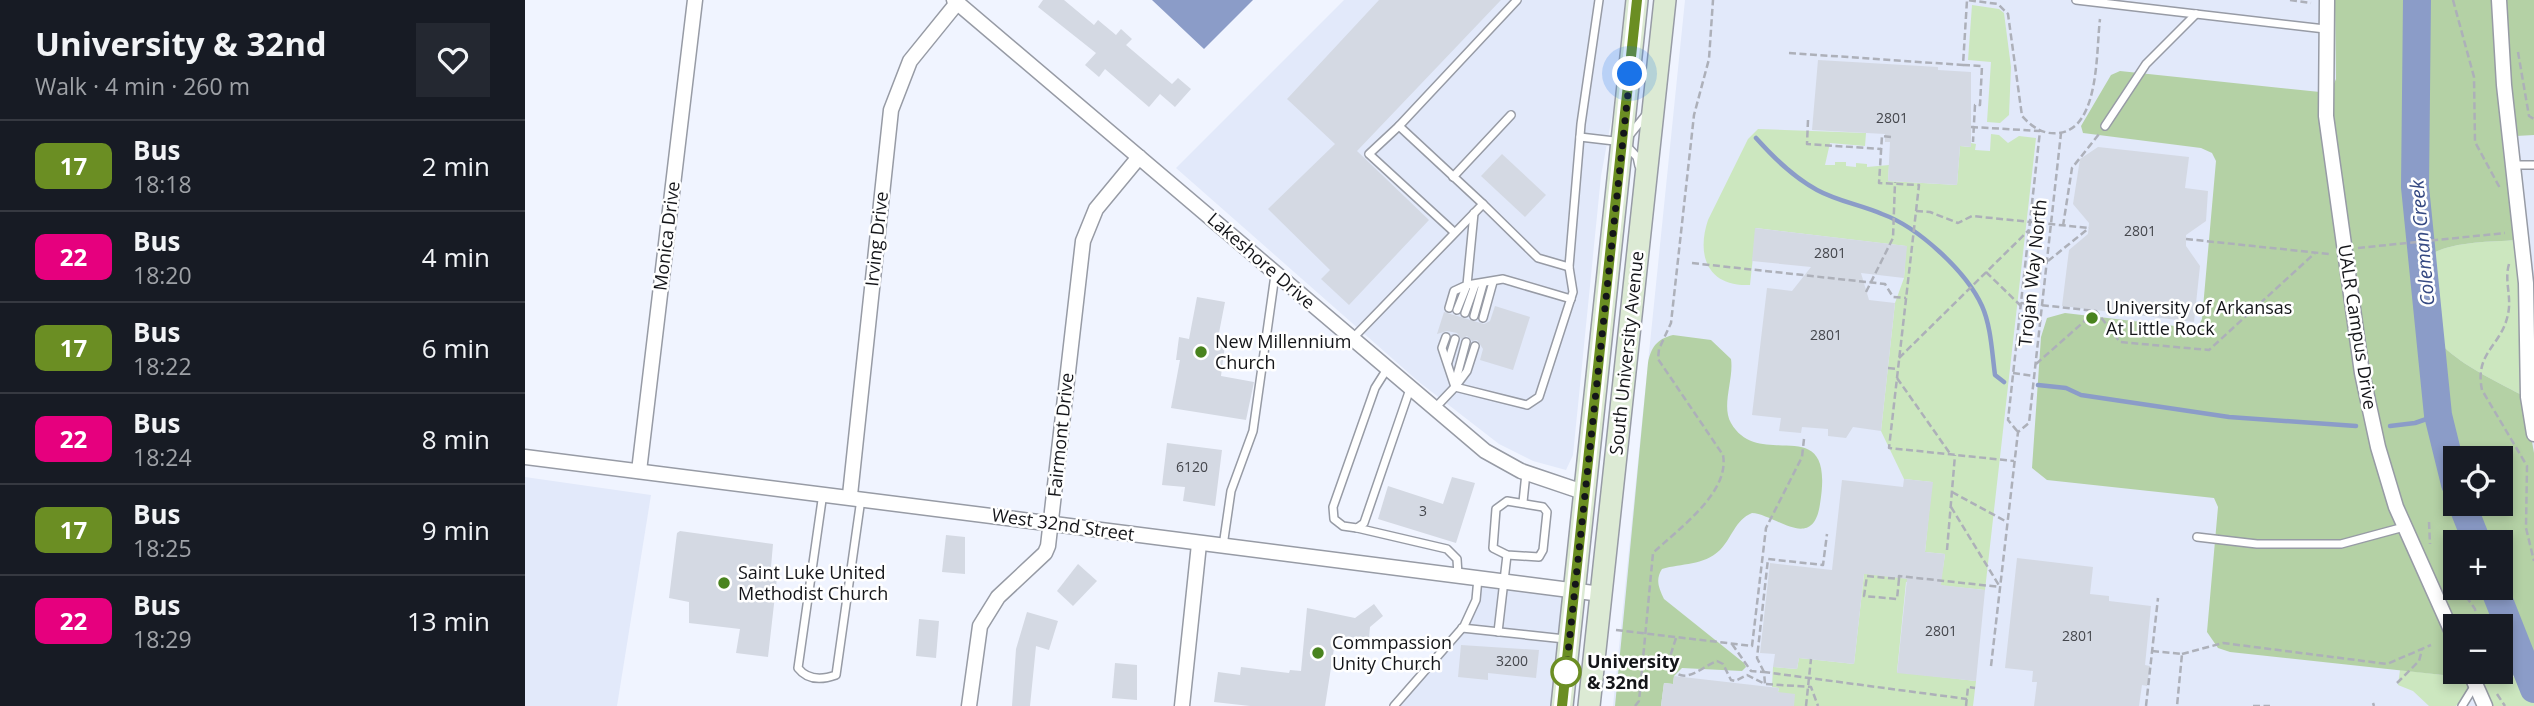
<!DOCTYPE html>
<html lang="en">
<head>
<meta charset="utf-8">
<style>
	body { margin:0; font-family:"Open Sans",sans-serif; background:#242831; color:#f1f3f6; height:100vh; display:flex; flex-direction:column; font-size:26px; white-space:nowrap }
	* { box-sizing:border-box; margin:0 }
	p { font-size:23px; color:#9ea1a6 }
	.icon { flex:none; width:38px; height:38px; fill:none; stroke:currentColor; stroke-width:2; stroke-linecap:round; stroke-linejoin:round }
	.map { position:relative; flex:1; overflow:hidden }
	.details { display:flex; flex-direction:column; background:#171b24; width:525px }
	.details>* { flex:none }
	.badge { padding:0 14px; border-radius:10px; font-size:24px; line-height:46px }
	.tools { position:absolute; left:1918px; top:446px; display:grid; gap:14px }
	.tools a { display:grid; place-items:center; width:70px; height:70px; border-radius:0px; background:#171b24; box-shadow:0 4px 10px #0003; font-size:35px }
	.you { position:absolute; width:35px; height:35px; margin:-18px; border:5px solid #fff; border-radius:50%; background:#1a73e8; box-shadow:0 0 0 10px #1a73e833 }
	.map>.badge { position:absolute; translate:-50% -50%; box-shadow:0 0 0 4px #fff }
	.round { display:grid; place-items:center; flex:none; width:74px; height:74px; border-radius:0px; background:#242831 }
	.headline { display:flex; align-items:center; justify-content:space-between; height:119px; padding:0 35px }
	h1 { font-size:33px; font-weight:700; line-height:52px }
	ul { padding:0; list-style:none }
	li { display:flex; align-items:center; gap:21px; height:91px; padding:0 35px; border-top:2px solid #363941 }
	li div { flex:1 }
	li b { display:block; font-size:26px }
	li em { font-style:normal }
	li .badge { min-width:77px; font-weight:700; text-align:center }
	main { display:flex; flex:1; min-height:0 }
	.map>svg:first-child { display:block }
</style>
</head>
<body>
<main>
<section class="details">
<div class="headline"><div><h1>University &amp; 32nd</h1><p>Walk · 4 min · 260 m</p></div><a class="round"><svg class="icon" aria-label="heart" viewBox="0 0 24 24"><path d="M12 20l-8-8c-3-5 5-10 8-4 3-6 11-1 8 4z"/></svg></a></div>
<ul>
<li><span class="badge" style="background:#6b8e23;color:#fff">17</span><div><b>Bus</b><p>18:18</p></div><em>2 min</em></li>
<li><span class="badge" style="background:#e6007e;color:#fff">22</span><div><b>Bus</b><p>18:20</p></div><em>4 min</em></li>
<li><span class="badge" style="background:#6b8e23;color:#fff">17</span><div><b>Bus</b><p>18:22</p></div><em>6 min</em></li>
<li><span class="badge" style="background:#e6007e;color:#fff">22</span><div><b>Bus</b><p>18:24</p></div><em>8 min</em></li>
<li><span class="badge" style="background:#6b8e23;color:#fff">17</span><div><b>Bus</b><p>18:25</p></div><em>9 min</em></li>
<li><span class="badge" style="background:#e6007e;color:#fff">22</span><div><b>Bus</b><p>18:29</p></div><em>13 min</em></li>
</ul>
</section>
<div class="map">
<svg width="2009" height="706" viewBox="0 0 2009 706">
	<rect width="100%" height="100%" fill="#f0f4ff"/>
	<g fill="#e2e9fa" fill-rule="evenodd">
		<polygon points="819,0 1100,0 1088,111 1076,176 1048,455 1041,470 1008,461 974,444 894,382 651,168"/>
		<path d="M1160,0h849v706h-921zM1930,458h46v46h-46zM1930,542h46v46h-46zM1930,626h46v46h-46z"/>
		<polygon points="0,477 126,495 92,706 0,706"/>
		<polygon points="953,578 1050,590 1037,706 868,706 947,613"/>
	</g>
	<g fill="#cce7bf">
		<polygon points="1447,5 1474,9 1479,13 1486,67 1484,115 1475,123 1462,122 1466,62 1443,60"/>
		<path d="M1233,129l108,4 -1,13 -35,-3 -5,22h10v-3h11v4l10,1v-4l11,1v3l22,-2 -1,16 69,4 3,-39 10,1 1,-4 5,1 -1,6 15,1 1,-17 8,1 9,8 11,-7 17,2 -51,452 -79,-8 -9,90 79,9 -3,25h-179l-16,-14 1,-4 -7,-1 1,-20 24,2 2,-11 55,6 10,-90 79,-6 2,-14 -20,-2 7,-70 -28,-3 -23,-48 14,-128 9,-25 2,-32 -150,-18 -6,57c-42,2 -54,-29 -42,-65l40,-81z"/>
		<path d="M1992,240l7,156c-47,-25 -110,-51 -109,-112 0,-12 7,-25 18,-31 25,-12 57,-11 84,-13z"/>
		<polygon points="2009,657 2009,706 1967,706 1955,679 1987,678"/>
		<polygon points="1875,670 1944,678 1942,693 1931,706 1904,706 1888,691 1873,685"/>
	</g>
	<g fill="#b4d1a5" fill-rule="evenodd">
		<path d="M1806,0h203v135l-18,1 1,104c-27,2 -59,1 -84,13 -11,6 -18,19 -18,31 -1,61 62,87 109,112l10,57v204c-12,23 -31,21 -54,22l-250,-27 -12,-4 -11,-16 11,-125 -4,-9 -167,-18 -15,-12 9,-131 6,-19 18,-5 127,15 7,-3 3,-6 14,-158 -4,-8 -11,-5 -118,-15 -2,-7 30,-51 9,-4 200,21 13,-6 3,-7 -1,-72zM1930,458h46v46h-46zM1930,542h46v46h-46zM1930,626h46v46h-46z"/>
		<path d="M1148,335l38,5 20,19c3,20 -10,47 0,64 29,51 105,-17 89,81 -7,49 -45,10 -68,9 -17,7 -20,25 -32,37 -17,16 -38,13 -58,19 -7,11 -3,19 2,30l80,64 2,4 -4,4 -60,-3 -8,8 -1,8 -9,-1 -3,23h-46l33,-343c3,-16 9,-24 25,-28z"/>
	</g>
	<polygon fill="#8b9cc8" points="627,0 728,0 679,49"/>
	<g fill="none" stroke-linecap="round" stroke-linejoin="round">
		<g stroke="#8b9cc8" stroke-width="4.5">
			<path d="M1231,138c18,20 37,39 61,52 20,11 44,15 65,24 36,13 84,57 100,92 9,20 10,47 13,69l9,7"/>
			<polyline points="1513,385 1541,388 1556,395 1704,417 1831,426"/>
			<polyline points="1865,426 1890,423 1913,415"/>
		</g>
		<g stroke="#8b9cc8" stroke-width="28">
			<polyline points="1892,0 1890,187 1913,415 1930,484"/>
			<polyline points="1937,504 1952,542"/>
			<polyline points="1969,588 2009,689"/>
		</g>
	</g>
	<g fill="#d4d9e3">
		<polygon points="518,0 539,0 569,25 573,20 591,35 596,29 607,39 601,45 647,84 653,78 666,89 650,107 635,94 624,107 580,69 574,77 560,65 571,53 513,7"/>
		<polygon points="854,0 976,0 832,151 904,220 824,305 796,279 805,270 743,209 810,144 762,99"/>
		<polygon points="1293,60 1413,67 1413,70 1446,72 1446,147 1435,146 1432,185 1363,181 1365,142 1360,142 1360,134 1287,130"/>
		<polygon points="1573,147 1664,157 1660,188 1683,191 1681,221 1661,235 1661,246 1675,266 1669,322 1537,306 1544,250 1563,234 1564,223 1548,204 1555,159"/>
		<polygon points="977,154 1021,195 1000,217 956,176"/>
		<polygon points="1230,228 1382,246 1379,278 1336,273 1344,300 1370,303 1356,431 1328,427 1321,438 1303,436 1303,429 1277,427 1276,433 1254,431 1256,418 1227,415 1242,288 1267,291 1286,267 1227,261"/>
		<polygon points="672,297 700,302 692,343 700,345 696,376 729,382 721,420 646,408 655,360 651,360 654,337 664,339"/>
		<polygon points="970,306 1005,317 988,370 955,360 958,349 952,340 947,341 942,336 936,339 932,333 922,331 912,334 919,312 959,324 965,321"/>
		<polygon points="642,443 697,450 690,506 658,501 660,487 637,485"/>
		<polygon points="927,477 950,483 931,543 853,519 863,486 918,504"/>
		<polygon points="1379,479 1408,482 1400,552 1420,554 1416,585 1460,590 1451,681 1372,673 1382,579 1339,574 1329,664 1274,658 1272,669 1248,667 1250,654 1235,653 1245,563 1307,570 1317,480 1378,487"/>
		<polygon points="155,531 248,544 246,567 253,569 243,657 211,653 215,629 164,623 164,602 144,598 152,533"/>
		<polygon points="421,535 440,537 440,574 417,572"/>
		<polygon points="1492,558 1568,567 1565,594 1584,596 1584,601 1626,606 1620,665 1625,666 1622,686 1617,685 1614,706 1509,706 1512,682 1507,682 1508,671 1480,668"/>
		<polygon points="553,564 572,581 548,606 532,591"/>
		<polygon points="849,604 858,616 845,627 844,639 811,636 800,706 725,706 689,702 693,672 715,675 716,667 764,673 765,670 776,671 782,608 830,618"/>
		<polygon points="502,612 533,621 524,650 511,646 505,706 487,706 491,649"/>
		<polygon points="394,619 414,621 411,658 391,656"/>
		<polygon points="936,645 1014,650 1011,678 963,673 963,680 933,677"/>
		<polygon points="590,663 612,665 612,700 587,698"/>
		<polygon points="1149,676 1254,688 1253,692 1270,694 1269,706 1136,706 1139,683 1148,684"/>
	</g>
	<g fill="none" stroke-linecap="round" stroke-linejoin="round">
		<g stroke="#979ba5" stroke-width="10">
			<g id="lane">
				<polyline points="1551,0 1800,29"/>
				<polyline points="874,126 844,154 929,232"/>
				<polyline points="1580,126 1621,64 1671,14"/>
				<polyline points="1055,137 1098,142 1112,157 1114,166"/>
				<polyline points="1103,137 1120,116"/>
				<polyline points="1989,165 2009,165"/>
				<polyline points="928,177 986,115"/>
				<polyline points="958,204 1013,258 1044,267 1056,124 1074,0"/>
				<polyline points="924,308 929,291 942,285 949,213"/>
				<polyline points="932,310 942,285 978,279 1046,299"/>
				<polyline points="940,313 950,285"/>
				<polyline points="949,316 958,284"/>
				<polyline points="958,318 968,282"/>
				<polyline points="921,337 917,348 930,387"/>
				<polyline points="827,339 958,204 874,126 992,0"/>
				<polyline points="923,362 930,339"/>
				<polyline points="862,369 850,388 808,507 809,519 818,526 832,528 839,523 885,389"/>
				<polyline points="930,383 941,342"/>
				<polyline points="930,387 942,371 950,346"/>
				<polyline points="910,408 930,387 1002,405 1014,397 1048,292 1044,267"/>
				<path d="M298,493l-25,175c10,13 24,12 38,7l25,-176"/>
				<polygon points="982,501 1018,507 1022,512 1018,550 1014,557 982,555 968,548 971,509"/>
				<polyline points="998,502 1001,473"/>
				<polyline points="832,528 922,549 932,559 933,575"/>
				<polyline points="1672,537 1732,544 1816,544 1879,527"/>
				<polyline points="698,546 706,491 728,431 750,275"/>
				<polyline points="937,628 1040,639"/>
				<polyline points="973,632 982,555"/>
				<polyline points="869,706 939,626 951,600 953,578"/>
				<polyline points="1937,706 1950,685"/>
			</g>
		</g>
		<g stroke="#979ba5" stroke-width="17">
			<g id="street">
				<polyline points="429,0 960,451 996,471 1061,493"/>
				<polyline points="1802,0 1801,116 1837,373 1853,447 1871,507 1930,639"/>
				<polyline points="1974,0 1979,85 2001,283 2003,397 2009,434"/>
				<path d="M0,457c359,45 717,91 1076,137"/>
				<polyline points="114,471 170,0"/>
				<polyline points="325,495 366,110 385,61 432,3"/>
				<polyline points="1945,672 1960,706"/>
				<polyline points="444,706 455,626 473,597 520,553 523,546 558,241 571,209 614,157"/>
				<polyline points="657,706 674,544"/>
			</g>
		</g>
		<g stroke="#979ba5" stroke-width="24">
			<g id="secondary">
				<polyline points="1037,706 1112,0"/>
				<polyline points="1064,706 1140,0"/>
			</g>
		</g>
		<g stroke="#adb0b9" stroke-width="2.5" stroke-dasharray="7 3.5" stroke-linecap="butt">
			<polyline points="1765,0 1786,3"/>
			<polyline points="1928,0 1949,77 1950,142 1976,190"/>
			<polyline points="1993,52 2004,116 2009,119"/>
			<path d="M1264,53l174,12 4,-65 31,4 10,10 14,102c10,11 21,19 37,17 41,-5 37,-83 41,-114"/>
			<polyline points="1438,65 1457,66 1455,105 1450,105 1448,142"/>
			<polyline points="1283,120 1282,144 1356,149"/>
			<polyline points="1446,127 1515,131 1483,420 1493,432"/>
			<polyline points="1366,137 1357,136 1354,183 1394,185 1364,448 1489,461"/>
			<polyline points="1391,211 1405,212 1433,223 1447,216 1564,228"/>
			<polyline points="1538,226 1547,168 1574,134"/>
			<polyline points="1661,239 1804,254"/>
			<polyline points="1833,248 1980,233"/>
			<polyline points="1523,261 1564,228"/>
			<polyline points="1167,263 1360,284 1368,297 1381,298"/>
			<path d="M1984,264c-5,17 3,33 -1,50 -6,32 -34,38 -26,76l45,76 -1,62 8,33"/>
			<polyline points="1461,272 1496,306"/>
			<polyline points="1499,272 1520,274"/>
			<polyline points="1496,303 1571,311 1595,342 1684,350 1790,253"/>
			<polyline points="1374,358 1504,230"/>
			<polyline points="1511,364 1571,311"/>
			<polyline points="1363,368 1373,369"/>
			<polyline points="1488,373 1509,376"/>
			<polyline points="1372,378 1426,455"/>
			<polyline points="1427,492 1482,522"/>
			<polyline points="1426,507 1475,587"/>
			<polyline points="1904,522 1905,544"/>
			<polyline points="1422,550 1430,455"/>
			<polyline points="1919,575 1930,584"/>
			<polyline points="1374,579 1372,599 1339,596 1342,576 1374,579 1374,576 1475,587"/>
			<polyline points="1935,588 1950,609 1952,626"/>
			<polyline points="1091,630 1227,646 1241,528 1277,457 1279,439"/>
			<path d="M1151,638l-8,25c14,26 31,5 49,-2l6,3 8,16 4,1 12,-6 18,9 -1,-12 203,27"/>
			<polyline points="1207,644 1226,671 1239,672"/>
			<polyline points="1627,651 1657,654 1652,706"/>
			<polyline points="1657,654 1698,643 1862,664 1906,645"/>
			<polyline points="1466,666 1493,432 1504,423 1536,133"/>
			<polyline points="1239,672 1232,658 1243,559 1298,565 1302,534"/>
			<polyline points="1872,683 1894,661 1897,650"/>
			<polyline points="1241,684 1286,687 1293,706"/>
			<polyline points="1972,694 1980,706"/>
			<polyline points="1848,703 1849,706"/>
			<path d="M1110,706l4,-5 14,-148c25,-24 77,-60 70,-98l-65,-96 1,-10 12,-26 23,-208 15,-56 4,-59"/>
			<polyline points="1281,706 1286,659"/>
			<polyline points="1441,706 1443,687 1450,688"/>
			<polyline points="1621,706 1633,598"/>
			<polyline points="1728,706 1745,706"/>
		</g>
		<use href="#lane" stroke="#fff" stroke-width="7"/>
		<use href="#street" stroke="#fff" stroke-width="14"/>
		<use href="#secondary" stroke="#dcead4" stroke-width="21"/>
		<polyline stroke="#adb0b9" stroke-width="2.5" stroke-dasharray="7 3.5" stroke-linecap="butt" points="1341,292 1368,238 1370,182"/>
	</g>
	<g fill="none" stroke-linecap="round" stroke-linejoin="round">
		<g stroke="#fff" stroke-width="16">
			<polyline id="line" points="1037,706 1112,0"/>
		</g>
		<use href="#line" stroke="#6b8e23" stroke-width="10"/>
		<polyline stroke="#141519" stroke-width="7" stroke-dasharray="0 12.6" points="1041,672 1105,74"/>
	</g>
	<g fill="#49831e" stroke="#fff" stroke-width="2.5">
		<circle cx="1567" cy="318" r="7"/>
		<circle cx="676" cy="352" r="7"/>
		<circle cx="199" cy="583" r="7"/>
		<circle cx="793" cy="653" r="7"/>
	</g>
	<circle fill="#fff" stroke="#6b8e23" stroke-width="3.5" cx="1041" cy="672" r="14"/>
	<g text-anchor="middle" stroke-width="5" stroke-linejoin="round" paint-order="stroke">
		<g font-size="14" fill="#44464c">
			<text x="1367" y="123">2801</text>
			<text x="1615" y="236">2801</text>
			<text x="1305" y="258">2801</text>
			<text x="1301" y="340">2801</text>
			<text x="667" y="472">6120</text>
			<text x="898" y="516">3</text>
			<text x="1416" y="636">2801</text>
			<text x="1553" y="641">2801</text>
			<text x="987" y="666">3200</text>
		</g>
		<g font-size="18" fill="#141519" stroke="#fff">
			<text transform="translate(142 236) rotate(-83)" y="6">Monica Drive</text>
			<text transform="translate(352 239) rotate(-84)" y="6">Irving Drive</text>
			<text transform="translate(736 261) rotate(41)" y="6">Lakeshore Drive</text>
			<text transform="translate(1508 273) rotate(-84)" y="6">Trojan Way North</text>
			<text transform="translate(1832 327) rotate(81)" y="6">UALR Campus Drive</text>
			<text transform="translate(1102 353) rotate(-84)" y="6">South University Avenue</text>
			<text transform="translate(536 435) rotate(-84)" y="6">Fairmont Drive</text>
			<text transform="translate(538 525) rotate(8)" y="6">West 32nd Street</text>
		</g>
		<g font-size="18" fill="#141519" stroke="#fff" text-anchor="start">
			<text x="1581" y="314">University of Arkansas<tspan x="1581" dy="21">At Little Rock</tspan></text>
			<text x="690" y="348">New Millennium<tspan x="690" dy="21">Church</tspan></text>
			<text x="213" y="579">Saint Luke United<tspan x="213" dy="21">Methodist Church</tspan></text>
			<text x="807" y="649">Commpassion<tspan x="807" dy="21">Unity Church</tspan></text>
		</g>
		<g font-size="18" font-weight="bold" fill="#141519" stroke="#fff" text-anchor="start">
			<text x="1062" y="668">University<tspan x="1062" dy="21">&amp; 32nd</tspan></text>
		</g>
		<g font-size="19" font-style="italic" fill="#354982" stroke="#fff">
			<text transform="translate(1897 243) rotate(-95)" y="7">Coleman Creek</text>
		</g>
	</g>
</svg>
<div class="tools">
<a><svg class="icon" aria-label="locate" viewBox="0 0 24 24"><circle cx="12" cy="12" r="6"/><path d="M12 2v4M12 18v4M2 12h4M18 12h4"/></svg></a>
<a>+</a>
<a>−</a>
</div>
<div class="you" style="left:1105px;top:74px"></div>
</div>
</main>
</body>
</html>
